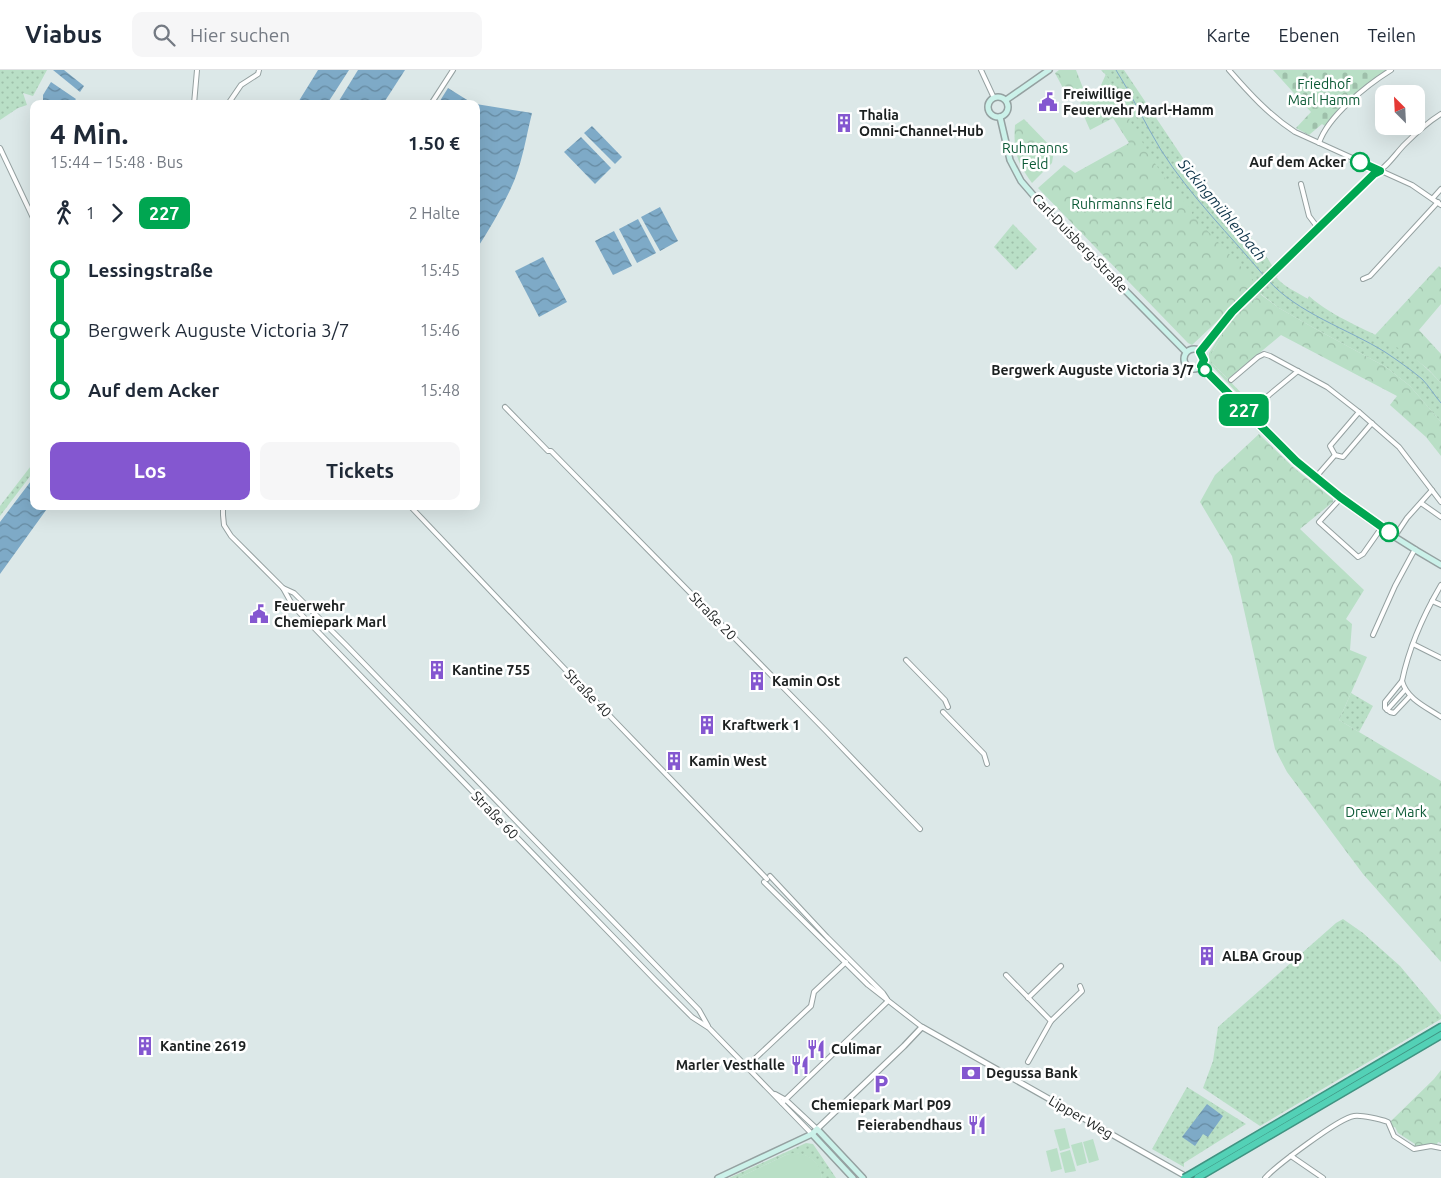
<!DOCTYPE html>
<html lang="de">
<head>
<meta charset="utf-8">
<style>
	body { margin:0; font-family:Ubuntu,sans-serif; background:#f6f6f7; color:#1f2937; height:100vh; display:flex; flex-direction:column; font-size:19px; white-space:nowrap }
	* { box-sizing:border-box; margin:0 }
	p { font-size:16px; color:#747a83 }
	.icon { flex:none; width:28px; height:28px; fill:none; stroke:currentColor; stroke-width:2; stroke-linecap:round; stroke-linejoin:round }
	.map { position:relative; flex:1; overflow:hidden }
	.side { position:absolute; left:30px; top:30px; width:450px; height:410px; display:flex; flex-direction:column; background:#fff; border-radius:10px; box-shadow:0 5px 20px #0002 }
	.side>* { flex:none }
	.badge { padding:0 10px; border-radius:8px; font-size:18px; line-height:32px }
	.needle { width:32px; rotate:336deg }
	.tools { position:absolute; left:1375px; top:15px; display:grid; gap:10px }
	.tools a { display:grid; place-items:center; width:50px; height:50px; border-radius:10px; background:#fff; box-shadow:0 5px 20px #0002; font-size:25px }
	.map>.badge { position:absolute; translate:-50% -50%; box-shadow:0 0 0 2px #fff }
	.legs { display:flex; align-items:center; gap:8px; height:55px; padding:0 20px; font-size:16px }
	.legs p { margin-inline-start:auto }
	.summary { display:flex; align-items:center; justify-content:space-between; height:85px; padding:0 20px }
	h1 { font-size:28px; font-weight:600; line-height:38px }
	.button { display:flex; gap:10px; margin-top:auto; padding:10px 20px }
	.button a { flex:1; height:58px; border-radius:10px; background:#8457d0; color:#fff; font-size:20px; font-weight:600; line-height:58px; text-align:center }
	.button a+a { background:#f6f6f7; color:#1f2937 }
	ul { padding:0 20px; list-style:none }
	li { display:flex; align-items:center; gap:18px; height:60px; font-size:19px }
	li i { display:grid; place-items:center; width:8px; height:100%; margin:0 6px; background:currentColor }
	li i::after { content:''; width:12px; height:12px; margin:-6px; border:4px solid; border-radius:50%; background:#fff }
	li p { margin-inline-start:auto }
	li:first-child i { background:linear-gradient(#0000 50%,currentColor 0) }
	li:last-child i { background:linear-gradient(currentColor 50%,#0000 0) }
	header { display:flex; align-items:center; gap:30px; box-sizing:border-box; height:70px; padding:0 25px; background:#fff; border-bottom:1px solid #e0e1e3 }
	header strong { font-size:24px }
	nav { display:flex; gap:28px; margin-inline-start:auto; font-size:18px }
	.search { width:350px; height:45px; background:#f6f6f7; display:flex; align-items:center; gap:12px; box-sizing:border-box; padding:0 18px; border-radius:10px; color:#747a83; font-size:19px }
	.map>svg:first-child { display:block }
</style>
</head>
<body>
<header>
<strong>Viabus</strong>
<div class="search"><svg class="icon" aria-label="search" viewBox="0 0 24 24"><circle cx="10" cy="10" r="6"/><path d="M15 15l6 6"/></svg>Hier suchen</div>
<nav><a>Karte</a><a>Ebenen</a><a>Teilen</a></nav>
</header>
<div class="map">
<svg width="1441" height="1108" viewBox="0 0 1441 1108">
	<defs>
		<pattern id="grass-dots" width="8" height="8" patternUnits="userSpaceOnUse" patternTransform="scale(1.25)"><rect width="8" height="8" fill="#b9dfc6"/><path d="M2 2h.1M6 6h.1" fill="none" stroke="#9ebfaa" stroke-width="1.8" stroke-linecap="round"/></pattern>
		<pattern id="forest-crowns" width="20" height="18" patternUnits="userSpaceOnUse" patternTransform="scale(1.25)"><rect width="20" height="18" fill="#b9dfc6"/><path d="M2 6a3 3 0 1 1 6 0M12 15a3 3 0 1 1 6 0" fill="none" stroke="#9ebfaa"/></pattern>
		<pattern id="cemetery-stones" width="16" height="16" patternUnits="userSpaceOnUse" patternTransform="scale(1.25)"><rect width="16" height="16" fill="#b9dfc6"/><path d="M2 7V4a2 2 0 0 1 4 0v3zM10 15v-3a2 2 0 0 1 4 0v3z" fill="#9ebfaa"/></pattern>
		<pattern id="water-waves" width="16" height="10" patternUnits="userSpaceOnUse" patternTransform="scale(1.25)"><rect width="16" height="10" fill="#7eaac7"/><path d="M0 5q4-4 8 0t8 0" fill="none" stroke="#668aa1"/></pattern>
	</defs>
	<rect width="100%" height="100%" fill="#dce8e8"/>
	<g fill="url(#grass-dots)">
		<polygon points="0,0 47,0 33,26 23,23 27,35 18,38 0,50"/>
		<path d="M1101,0h23l79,118h1l12,14 -1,1 5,8 4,-2 18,17 26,33 5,8 -46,45 5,-7 -41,-92 1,-2c-26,-23 -53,-69 -68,-101l-2,1 -11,-21v-5l-5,-10z"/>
		<polygon points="1013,154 1037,179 1016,200 994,177"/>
		<path d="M1276,204l2,2 -2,1c8,10 21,15 32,22l1,-3c24,22 63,35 91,52 15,9 29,22 41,35v39l-31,-36 -24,-19 -72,-39 -35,-20 -18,-14 -24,19 -11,15 -14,25v10l44,45 -3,2 -44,-47v-10l23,-37z"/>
		<polygon points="34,392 34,401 0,446 0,436"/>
		<polygon points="1351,623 1373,636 1359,662 1339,650"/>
		<polygon points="1343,849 1363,863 1400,896 1441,945 1441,949 1260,1056 1203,1018 1213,991 1218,957 1336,853"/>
		<polygon points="1187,1017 1246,1054 1184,1093 1184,1097 1152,1079"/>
		<path d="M806,1073l7,1 23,34h-14c-3,-19 -18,-28 -36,-23l-48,23h-9z"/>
	</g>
	<g fill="url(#forest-crowns)">
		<polygon points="1059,0 1076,0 1083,18 1072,26 1064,20 1055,3"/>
		<polygon points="1106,4 1111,15 1111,20 1121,41 1124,40 1152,89 1173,120 1193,141 1191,143 1255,212 1227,242 1192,275 1188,273 1038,118 1064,95 1075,103 1129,73 1113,48 1090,60 1080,37 1082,21 1087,16 1097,29 1097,24"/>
		<path d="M1024,49l30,31 -2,13 -20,20c-15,-20 -19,-32 -17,-58z"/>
		<polygon points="1439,196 1441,198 1441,234 1419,260 1441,284 1441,313 1428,299 1407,283 1375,265"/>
		<polygon points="1260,224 1279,238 1314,258 1386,297 1410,316 1441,352 1441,386 1426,367 1390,335 1397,326 1281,265 1228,309 1212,293 1212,283 1226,258 1237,243 1255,229"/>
		<polygon points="1259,364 1294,398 1333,429 1333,432 1300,459 1364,520 1346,549 1352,554 1350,580 1367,587 1339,650 1441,711 1441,892 1363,804 1287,702 1275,679 1232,486 1200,432 1215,405"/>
		<polygon points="1441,1000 1441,1073 1438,1072 1437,1074 1431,1074 1416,1077 1414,1077 1415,1074 1398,1063 1395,1057 1392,1058 1391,1051 1434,1009"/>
	</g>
	<path fill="url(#cemetery-stones)" d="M1273,0h115c-24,16 -44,34 -63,56l-3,-2 -13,11 -13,-7 15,-16z"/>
	<g fill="#b9dfc6">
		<polygon points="1065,1058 1070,1078 1060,1081 1054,1060"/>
		<polygon points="1093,1069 1099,1090 1089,1093 1083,1072"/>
		<polygon points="1082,1072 1087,1093 1077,1096 1071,1075"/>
		<polygon points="1057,1078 1062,1099 1051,1102 1046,1081"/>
		<polygon points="1070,1080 1076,1101 1065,1103 1060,1083"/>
		<path d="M793,1083c16,0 27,9 29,25h-84l48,-23z"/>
	</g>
	<g fill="url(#water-waves)">
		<polygon points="53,0 64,0 84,16 80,22"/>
		<polygon points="318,0 349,0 329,31 328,34 297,34"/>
		<polygon points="358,0 405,0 383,34 337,34"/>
		<path d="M51,12l25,17c-7,9 -24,5 -33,1v-5z"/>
		<polygon points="448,18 472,33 476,34 438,34"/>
		<path d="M476,34l56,9c-6,24 -10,52 -21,75 -10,22 -22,42 -35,62z"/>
		<polygon points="592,56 622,87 615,94 584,63"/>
		<polygon points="581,67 611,98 595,114 564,82"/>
		<polygon points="660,137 678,171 660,181 641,147"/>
		<polygon points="638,149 656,183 637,193 619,159"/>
		<polygon points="614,161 632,196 613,205 595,171"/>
		<polygon points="543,187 567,232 539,247 515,201"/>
		<polygon points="34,407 34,436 49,436 0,504 0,452"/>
		<polygon points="1207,1034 1223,1046 1208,1067 1203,1064 1195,1076 1182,1067"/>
	</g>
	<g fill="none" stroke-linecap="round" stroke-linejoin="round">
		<g stroke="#7eaac7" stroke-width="1">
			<path d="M1116,0c16,25 29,54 45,80 29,46 69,85 104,127"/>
			<path d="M1268,210c29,33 80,49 117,72 12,8 25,17 37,27 7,7 12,16 19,24"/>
		</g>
		<g stroke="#95a1a1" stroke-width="6">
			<g id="minor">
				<polyline points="981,0 994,28"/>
				<path d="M1229,0c20,23 40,45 66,62l117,53 29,20"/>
				<polyline points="194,34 197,0"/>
				<polyline points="228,34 241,15 258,4 259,0"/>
				<polyline points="431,34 453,0"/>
				<path d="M1319,73c9,-27 48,-58 72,-73"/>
				<polyline points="0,78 34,150"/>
				<polyline points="1301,114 1309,146 1318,158"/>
				<polyline points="1433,128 1441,119"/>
				<polyline points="1363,209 1370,206 1438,132"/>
				<path d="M1200,282l32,-41 142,-137c13,-6 21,-20 31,-30 11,-11 23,-22 36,-30"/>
				<polyline points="1231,310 1258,287 1264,284 1270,286 1327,317 1359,342 1399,377 1441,432"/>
				<polyline points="1257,335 1298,301"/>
				<polyline points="505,337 548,381 551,381 826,661 920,759"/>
				<polyline points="1359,342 1330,376 1335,385 1343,387 1372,353"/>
				<polyline points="1315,408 1335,385"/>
				<polyline points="1341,428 1319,452 1358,487 1363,484 1382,457"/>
				<polyline points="1421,433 1441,447"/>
				<polyline points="223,436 223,445 224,455 231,466 283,518 293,536 656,911 692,947 709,958 812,1064"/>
				<polyline points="410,436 580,615 767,809"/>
				<polyline points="1395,466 1407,448 1432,420"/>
				<path d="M1441,515c-17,29 -32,62 -39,96 5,18 24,26 39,36"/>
				<polyline points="283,518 294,523 346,575 699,940 708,956"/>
				<polyline points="1432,531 1441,535"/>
				<polyline points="1373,565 1395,516 1415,479"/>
				<polyline points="1413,574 1441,588"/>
				<polyline points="906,590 945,630 948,637"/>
				<polyline points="1402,611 1385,632 1385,638 1390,642 1394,643 1410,626"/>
				<polyline points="1387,640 1405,620"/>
				<polyline points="943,642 984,684 987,694"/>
				<polyline points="770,806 827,867 883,923 887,929"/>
				<polyline points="764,812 868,915 922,957"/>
				<polyline points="1006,905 1051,951"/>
				<polyline points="1028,928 1061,896"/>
				<polyline points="1028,992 1051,951 1082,921 1080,916"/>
				<polyline points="746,997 811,936 814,922 846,892"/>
				<polyline points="775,1024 786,1030 817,1059"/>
				<polyline points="782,1033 888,931"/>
				<polyline points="1291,1086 1323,1108"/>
				<path d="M1265,1108c11,-12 74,-60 89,-62 8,-1 26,3 34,6l6,14 20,13 17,-3 10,2"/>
			</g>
		</g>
		<g stroke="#95a1a1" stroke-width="7">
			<polyline id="tertiary" points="817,1059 904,976 922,957 1187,1107"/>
		</g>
		<g stroke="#95a1a1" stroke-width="8">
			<g id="secondary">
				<circle cx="998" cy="37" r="10"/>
				<polyline points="1006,30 1049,0"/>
				<polyline points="1000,47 1010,90 1021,111 1046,140 1186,282"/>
				<circle cx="1194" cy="289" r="10"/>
				<path d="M1201,296c31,32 62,65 94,95 44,39 95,75 146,104"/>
				<polyline points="812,1064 853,1108"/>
				<polyline points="718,1108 812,1064 817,1059 863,1108"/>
			</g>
		</g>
		<g stroke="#409382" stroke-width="9">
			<g id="motorway">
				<polyline points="1193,1103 1441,957"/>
				<polyline points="1197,1108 1441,965"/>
			</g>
		</g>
		<use href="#minor" stroke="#fff" stroke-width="4"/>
		<use href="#tertiary" stroke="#fff" stroke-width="4.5"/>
		<use href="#secondary" stroke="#cbf1e9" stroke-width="5"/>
		<use href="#motorway" stroke="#53d1b6" stroke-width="6"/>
		<g stroke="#409382" stroke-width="9" stroke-linecap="butt">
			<polyline id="motorway-bridge" points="1184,1108 1193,1103"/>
		</g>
		<use href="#motorway-bridge" stroke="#53d1b6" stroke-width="6"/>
	</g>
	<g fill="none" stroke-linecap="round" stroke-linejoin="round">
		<g stroke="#fff" stroke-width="11">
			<polyline id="line-1" points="1360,92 1380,101 1374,104 1232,242 1200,282 1204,290 1201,296 1296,391 1340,427 1389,462"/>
		</g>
		<use href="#line-1" stroke="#00a651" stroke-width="8"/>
	</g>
	<defs>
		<g id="civic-bare" transform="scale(1.5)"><path d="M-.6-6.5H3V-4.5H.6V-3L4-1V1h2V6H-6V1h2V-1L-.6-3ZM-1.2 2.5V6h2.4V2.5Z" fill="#8457d0" stroke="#fff" stroke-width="2.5" paint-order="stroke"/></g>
		<g id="building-bare" transform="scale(1.5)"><path d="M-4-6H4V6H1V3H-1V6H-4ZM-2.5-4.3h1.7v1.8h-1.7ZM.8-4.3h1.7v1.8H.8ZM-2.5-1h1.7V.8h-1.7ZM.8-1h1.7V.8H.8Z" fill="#8457d0" stroke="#fff" stroke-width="2.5" paint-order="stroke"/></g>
		<g id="restaurant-bare" transform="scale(1.5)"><path d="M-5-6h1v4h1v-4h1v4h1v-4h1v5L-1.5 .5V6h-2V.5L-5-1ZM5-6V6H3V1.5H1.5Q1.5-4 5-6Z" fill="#8457d0" stroke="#fff" stroke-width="2.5" paint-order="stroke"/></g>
		<g id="bank-bare" transform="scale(1.5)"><path d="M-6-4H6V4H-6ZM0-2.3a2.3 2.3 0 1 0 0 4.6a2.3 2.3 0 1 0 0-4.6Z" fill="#8457d0" stroke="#fff" stroke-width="2.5" paint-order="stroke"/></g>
		<g id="parking-bare" transform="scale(1.5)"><path d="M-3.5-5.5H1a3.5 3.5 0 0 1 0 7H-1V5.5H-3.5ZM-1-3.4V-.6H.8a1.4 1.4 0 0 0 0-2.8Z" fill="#8457d0" stroke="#fff" stroke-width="2.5" paint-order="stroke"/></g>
	</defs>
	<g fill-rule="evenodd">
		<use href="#civic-bare" x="1048" y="32"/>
		<use href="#building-bare" x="844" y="53"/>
		<use href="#civic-bare" x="259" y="544"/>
		<use href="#building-bare" x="437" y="600"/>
		<use href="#building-bare" x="757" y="611"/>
		<use href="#building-bare" x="707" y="655"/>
		<use href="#building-bare" x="674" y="691"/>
		<use href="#building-bare" x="1207" y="886"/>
		<use href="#building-bare" x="145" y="976"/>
		<use href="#restaurant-bare" x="816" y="979"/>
		<use href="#restaurant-bare" x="800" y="995"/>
		<use href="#bank-bare" x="971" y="1003"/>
		<use href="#parking-bare" x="881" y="1014"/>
		<use href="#restaurant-bare" x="977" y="1055"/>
	</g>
	<g fill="#fff" stroke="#00a651" stroke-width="2.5">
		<circle cx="1360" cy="92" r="9"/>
		<circle cx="1205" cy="300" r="6"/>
		<circle cx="1389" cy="462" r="9"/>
	</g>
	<g text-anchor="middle" stroke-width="5" stroke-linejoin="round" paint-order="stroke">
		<g font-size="14" fill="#0c5a36" stroke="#fff">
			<text x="1324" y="19">Friedhof<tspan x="1324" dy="16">Marl Hamm</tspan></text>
			<text x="1035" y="83">Ruhmanns<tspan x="1035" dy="16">Feld</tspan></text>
			<text x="1122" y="139">Ruhrmanns Feld</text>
			<text x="1386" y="747">Drewer Mark</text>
		</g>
		<g font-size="14" font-weight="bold" fill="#1c2020" stroke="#fff" text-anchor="start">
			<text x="1063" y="29">Freiwillige<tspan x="1063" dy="16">Feuerwehr Marl-Hamm</tspan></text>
			<text x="859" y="50">Thalia<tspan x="859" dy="16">Omni-Channel-Hub</tspan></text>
			<text x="274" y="541">Feuerwehr<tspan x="274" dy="16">Chemiepark Marl</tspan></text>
			<text x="452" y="605">Kantine 755</text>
			<text x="772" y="616">Kamin Ost</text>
			<text x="722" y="660">Kraftwerk 1</text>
			<text x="689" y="696">Kamin West</text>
			<text x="1222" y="891">ALBA Group</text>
			<text x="160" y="981">Kantine 2619</text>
			<text x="831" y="984">Culimar</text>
			<text x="785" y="1000" text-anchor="end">Marler Vesthalle</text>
			<text x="986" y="1008">Degussa Bank</text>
			<text x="881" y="1040" text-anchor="middle">Chemiepark Marl P09</text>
			<text x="962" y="1060" text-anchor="end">Feierabendhaus</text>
		</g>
		<g font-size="14" font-weight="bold" fill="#1c2020" stroke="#fff" text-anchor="end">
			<text x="1346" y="97">Auf dem Acker</text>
			<text x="1194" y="305">Bergwerk Auguste Victoria 3/7</text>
		</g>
		<g font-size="14" fill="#1c2020" stroke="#fff">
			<text transform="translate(1080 173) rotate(46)" y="5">Carl-Duisberg-Straße</text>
			<text transform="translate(713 546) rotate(46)" y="5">Straße 20</text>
			<text transform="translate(588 623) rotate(46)" y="5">Straße 40</text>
			<text transform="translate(495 745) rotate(46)" y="5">Straße 60</text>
			<text transform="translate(1081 1047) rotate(30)" y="5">Lipper Weg</text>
		</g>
		<g font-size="15" font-style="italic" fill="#0d3348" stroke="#fff">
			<text transform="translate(1222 140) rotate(50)" y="5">Sickingmühlenbach</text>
		</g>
	</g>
</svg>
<div class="tools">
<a><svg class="needle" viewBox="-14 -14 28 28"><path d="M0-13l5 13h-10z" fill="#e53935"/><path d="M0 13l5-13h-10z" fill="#747a83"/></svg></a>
</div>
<b class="badge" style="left:1244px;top:340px;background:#00a651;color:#fff">227</b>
<section class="side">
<div class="summary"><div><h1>4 Min.</h1><p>15:44 – 15:48 · Bus</p></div><b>1.50 €</b></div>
<div class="legs"><svg class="icon" aria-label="walk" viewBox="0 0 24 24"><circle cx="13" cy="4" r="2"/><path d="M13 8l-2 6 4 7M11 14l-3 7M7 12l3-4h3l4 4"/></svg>1<svg class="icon" aria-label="forward" viewBox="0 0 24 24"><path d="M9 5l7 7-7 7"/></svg><b class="badge" style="background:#00a651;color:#fff">227</b><p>2 Halte</p></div>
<ul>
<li><i style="color:#00a651"></i><b>Lessingstraße</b><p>15:45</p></li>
<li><i style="color:#00a651"></i><span>Bergwerk Auguste Victoria 3/7</span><p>15:46</p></li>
<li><i style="color:#00a651"></i><b>Auf dem Acker</b><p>15:48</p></li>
</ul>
<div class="button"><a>Los</a><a>Tickets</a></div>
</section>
</div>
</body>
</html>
